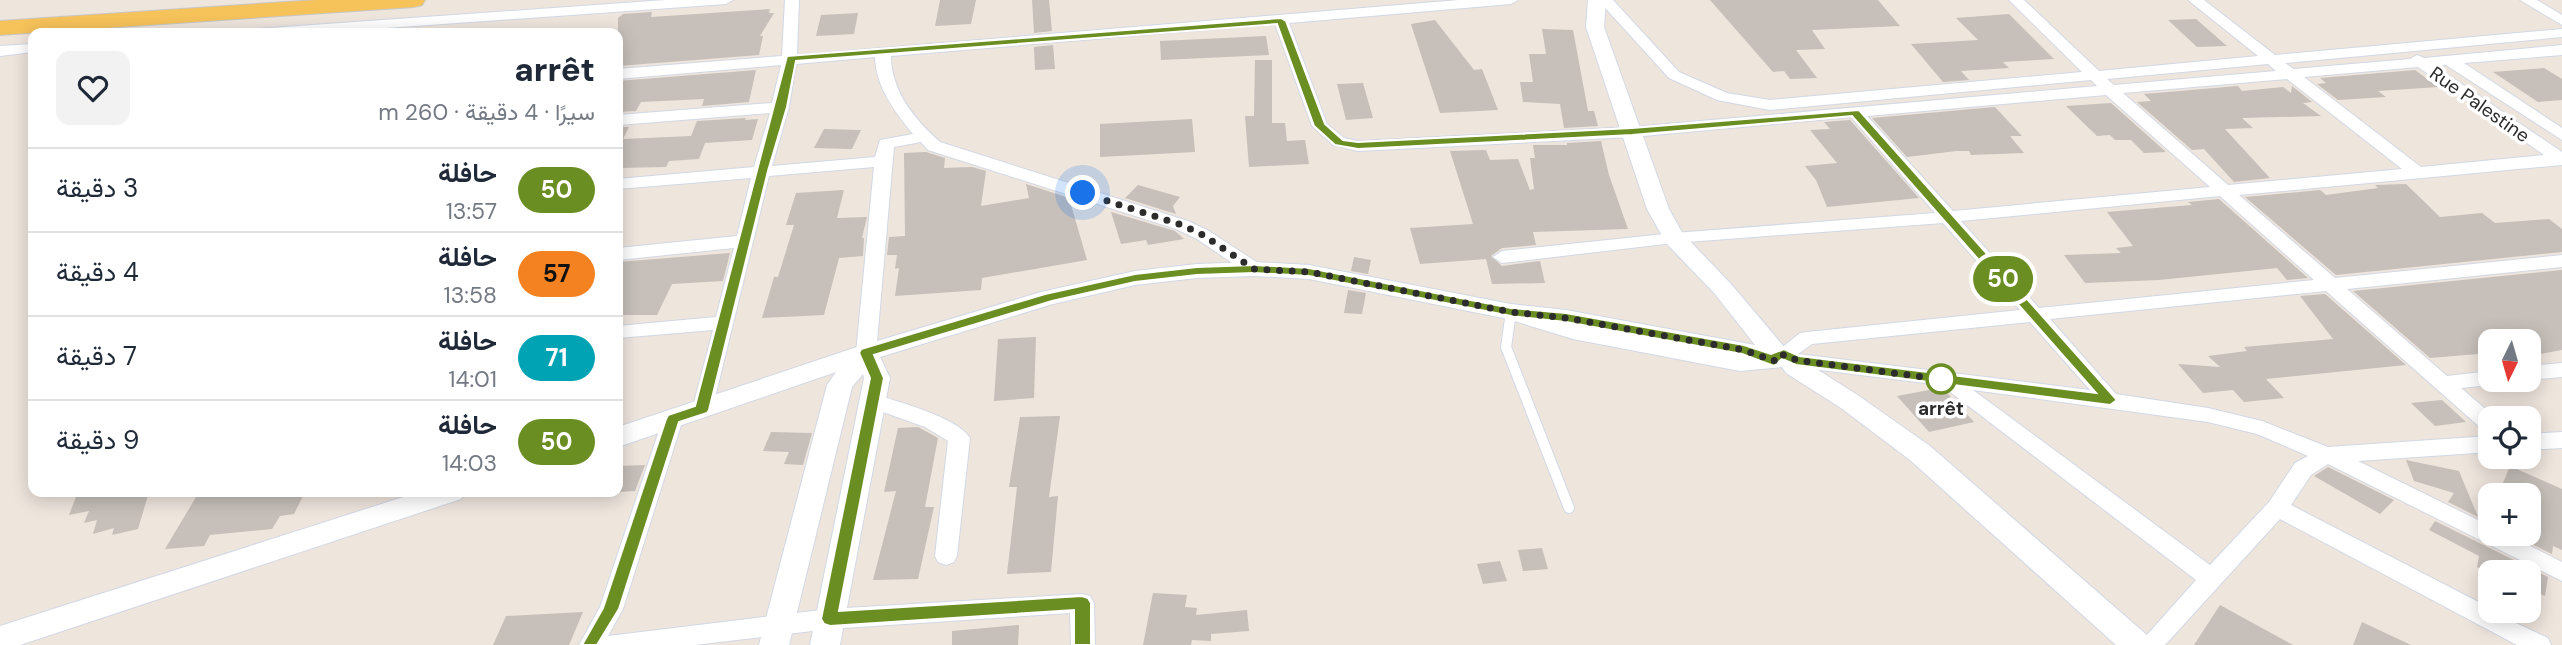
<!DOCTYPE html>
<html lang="ar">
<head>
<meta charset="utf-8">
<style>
	body { margin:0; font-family:"DM Sans",Vazirmatn,sans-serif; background:#f2f2f3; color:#1f2937; direction:rtl; height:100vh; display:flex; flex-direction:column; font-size:26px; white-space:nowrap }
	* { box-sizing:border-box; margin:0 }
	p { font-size:23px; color:#747a83 }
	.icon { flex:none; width:38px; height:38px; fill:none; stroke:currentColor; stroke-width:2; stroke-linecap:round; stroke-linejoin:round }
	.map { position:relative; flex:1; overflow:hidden; direction:ltr }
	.sheet { position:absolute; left:28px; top:28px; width:595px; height:469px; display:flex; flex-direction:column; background:#fff; border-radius:14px; box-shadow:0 4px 18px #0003; direction:rtl }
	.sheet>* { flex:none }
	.badge { padding:0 14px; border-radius:23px; font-size:24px; line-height:46px }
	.needle { width:46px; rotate:185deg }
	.buttons { position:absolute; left:2478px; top:329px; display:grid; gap:14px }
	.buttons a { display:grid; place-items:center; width:63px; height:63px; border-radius:14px; background:#fff; box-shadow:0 4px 18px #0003; font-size:35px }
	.you { position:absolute; width:35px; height:35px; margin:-18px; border:5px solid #fff; border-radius:50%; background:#1a73e8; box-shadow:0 0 0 10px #1a73e833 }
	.map>.badge { position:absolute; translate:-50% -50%; box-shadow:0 0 0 4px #fff }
	.round { display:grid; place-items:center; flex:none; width:74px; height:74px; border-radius:14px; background:#f2f2f3 }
	.head { display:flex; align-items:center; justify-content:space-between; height:119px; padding:0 28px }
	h1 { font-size:33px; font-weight:800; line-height:52px }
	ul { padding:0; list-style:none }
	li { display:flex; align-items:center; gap:21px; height:84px; padding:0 28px; border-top:2px solid #e0e1e3 }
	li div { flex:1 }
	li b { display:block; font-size:26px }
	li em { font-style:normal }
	li .badge { min-width:77px; font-weight:700; text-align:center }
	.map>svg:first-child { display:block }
</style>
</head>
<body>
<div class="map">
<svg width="2562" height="645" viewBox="0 0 2562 645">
	<rect width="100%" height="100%" fill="#eee5dd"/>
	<g fill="#c6bfba">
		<polygon points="940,0 976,0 971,24 935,26"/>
		<polygon points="1032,0 1049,0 1052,31 1034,33"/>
		<polygon points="1710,0 1878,0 1900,26 1812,30 1825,49 1796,50 1817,78 1790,79 1784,71 1773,72"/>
		<polygon points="770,9 769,13 774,13 760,36 763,36 759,55 618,66 618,18 623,14 652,12 651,17"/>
		<polygon points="858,13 854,34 816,36 821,15"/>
		<polygon points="2009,14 2054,59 2003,62 2009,68 1961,71 1969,80 1943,82 1911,44 1978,40 1956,18"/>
		<polygon points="2196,19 2227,46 2197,47 2168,20"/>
		<polygon points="1435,20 1474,70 1482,69 1498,110 1440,113 1411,24"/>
		<polygon points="1542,29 1573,30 1588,111 1594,111 1598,126 1564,128 1560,104 1523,102 1520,82 1533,82 1529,54 1546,54"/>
		<polygon points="1266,36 1269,55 1161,60 1160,41"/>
		<polygon points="1053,45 1055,69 1035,70 1034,47"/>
		<polygon points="1255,60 1272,60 1272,123 1285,123 1287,141 1305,140 1309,164 1249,167 1245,116 1254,116"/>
		<polygon points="2544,68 2562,79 2562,100 2538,102 2493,72"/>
		<polygon points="756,70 749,102 702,106 704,99 641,102 636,111 618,112 618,81"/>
		<polygon points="2415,70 2438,87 2378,91 2386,97 2338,100 2317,84 2326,83 2320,78"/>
		<polygon points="1363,83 1373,118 1346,120 1337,84"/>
		<polygon points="2238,86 2242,91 2283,87 2291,93 2292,86 2312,102 2303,103 2321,116 2242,118 2253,128 2225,129 2270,178 2234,182 2204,149 2192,150 2137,102 2151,101 2144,94"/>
		<polygon points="2111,103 2166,152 2144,153 2131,140 2115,140 2110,135 2097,136 2066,106"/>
		<polygon points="1995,107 2022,136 2010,136 2024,153 1971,155 1969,151 1957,151 1907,157 1872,118"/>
		<polygon points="746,118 745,120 758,119 752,140 705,143 699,159 669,161 666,167 618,168 618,127 629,127 623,139 691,136 697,121"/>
		<polygon points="1192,119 1195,152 1100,157 1100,124"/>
		<polygon points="1850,120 1919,198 1827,207 1816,180 1805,166 1837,163 1810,130 1830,129 1824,122"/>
		<polygon points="824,129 861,130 852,149 814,148"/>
		<polygon points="1601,141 1609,175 1628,229 1533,232 1536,245 1502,248 1491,256 1502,266 1540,261 1545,283 1492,284 1486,259 1420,264 1410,228 1473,224 1450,151 1486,150 1490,160 1518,159 1530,190 1534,189 1530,158 1535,158 1533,145 1567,145 1567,143"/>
		<polygon points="926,152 945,158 944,168 972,167 986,171 981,206 1029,198 1026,184 1069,198 1087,260 982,278 981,290 895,296 899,268 895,269 897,255 887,255 889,237 905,236 904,153"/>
		<polygon points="2406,184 2440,217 2482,213 2495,223 2549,219 2562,229 2562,252 2336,275 2245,197 2320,190 2326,195 2378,188 2375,185"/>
		<polygon points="1138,185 1180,197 1173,206 1176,214 1125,198"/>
		<polygon points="844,190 837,218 867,217 862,238 864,238 863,256 839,258 824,315 762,318 774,277 778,277 794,225 786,225 796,193"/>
		<polygon points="2219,199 2308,278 2287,280 2277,268 2159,280 2085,283 2064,255 2121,253 2116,248 2133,246 2107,212 2192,205 2188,202"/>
		<polygon points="1111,212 1175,231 1184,239 1148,245 1146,240 1121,244"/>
		<polygon points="730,253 723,281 672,284 657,315 618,315 618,262"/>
		<polygon points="1354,257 1371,260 1368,274 1351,271"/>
		<polygon points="2562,270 2562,350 2529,356 2529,341 2490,341 2490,353 2430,358 2353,291"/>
		<polygon points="1348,290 1366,293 1362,314 1344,313"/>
		<polygon points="2325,294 2406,365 2266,379 2284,398 2244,402 2233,390 2203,393 2178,364 2220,367 2208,356 2247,351 2244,347 2333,339 2300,296"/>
		<polygon points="1036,337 1034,398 994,401 998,339"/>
		<polygon points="1940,388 1949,395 1974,422 1929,432 1897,396"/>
		<polygon points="2442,400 2466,422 2435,426 2411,403"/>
		<polygon points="1060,416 1049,497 1058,496 1051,572 1007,574 1017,487 1009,487 1020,417"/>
		<polygon points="918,427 938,438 925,507 934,507 918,579 873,580 896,491 884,492 898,428"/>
		<polygon points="771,432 812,433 803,465 784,464 789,452 763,451"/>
		<polygon points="2406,460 2459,471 2478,517 2448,502 2454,493 2414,481"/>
		<polygon points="645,465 635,491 618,492 618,466"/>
		<polygon points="2510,466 2562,489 2562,550 2553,546 2552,554 2511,534 2529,534 2529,495 2498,495"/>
		<polygon points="2328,467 2394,500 2380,514 2314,476"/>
		<polygon points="78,492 149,492 138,529 112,535 114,528 93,534 97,520 84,523 89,511 69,515"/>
		<polygon points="199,492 305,492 294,514 280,516 272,529 210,535 204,546 165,549"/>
		<polygon points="2435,521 2548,577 2545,596 2529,589 2529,572 2489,572 2477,567 2479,556 2429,530"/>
		<polygon points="1542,548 1548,569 1523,571 1518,550"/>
		<polygon points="1500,561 1507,581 1483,584 1477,564"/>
		<polygon points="1153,593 1187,595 1185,607 1197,608 1196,615 1247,610 1249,631 1211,634 1211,641 1192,640 1191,645 1143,645"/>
		<polygon points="2220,605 2293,645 2194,645"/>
		<polygon points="583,612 569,645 493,645 506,616"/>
		<polygon points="2362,622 2411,645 2353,645"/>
		<polygon points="1019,625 1018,645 952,645 952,631"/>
	</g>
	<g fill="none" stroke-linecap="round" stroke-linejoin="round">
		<g stroke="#d2d8e5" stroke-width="12">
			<polyline id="service" points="1511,312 1506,347 1569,508"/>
		</g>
		<g stroke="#d2d8e5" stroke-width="2">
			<g id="minor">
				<polygon points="665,0 733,0 726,4 315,33 249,33 256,29"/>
				<path d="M785,0h14l-2,55 662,-55h59l-7,4 -222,19 38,101 17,14 14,3 274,-14 465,-41 -6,-6 -321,30 -53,-10 -48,-22 -71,-78h15l66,72 48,21 43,7 312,-28 -73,-72h15l75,71 159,-15 -70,-56h16l71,55 287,-26v8l-277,26 9,6 116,-10 7,-4 7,3 138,-13v10l-98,8 98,65v12l-116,-75 -11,1 127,86v13l-323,30 96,83 227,-23v12l-215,22 100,87 43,-5v9h9l-9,5 -29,3 35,30h-6v14l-7,-2 -157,-139 -276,28 66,75 92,14 54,13 66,26 162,-11v16l-132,9 132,65v8h16l56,28v19l-234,-117 -17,11 -20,30 199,103v3l58,27 3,7h-34l-237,-126 -115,126h-27l58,-65 -255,-195 -145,-18 -7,-2 -3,-5 -9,-1 -3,-5 26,-21 7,-1 213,-22 -77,-87 -269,20 -172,20 -9,-6 9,-6 172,-18 261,-20 -84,-96 -219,20 -274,14 -25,-6 -21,-19 -37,-102 -384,32c0,35 24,64 49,86l248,79 21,10 52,34 2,4 -2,4h-14l-50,-34 -21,-10 -248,-79 -7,-8 -27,5 -18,206 -3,5h-14l-3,-5 18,-186 -105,9 -57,234 -3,5 -7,2 -7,-2 -3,-5 21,-80 -95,8v-12l98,-9 18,-69 -116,12v-12l119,-12 14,-58 -133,11v-10l136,-12 16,-54 -152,12v-10l154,-12 9,-38 -163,14v-10l164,-13zM875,57c1,30 19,54 38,77l-33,6 -5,17 -103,9 17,-59 7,-43zM2268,64l8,7 -162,14 -7,-6zM2418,67l126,88 -123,12 -117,-90zM2287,79l115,90 -174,16 -105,-92zM2106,95l104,92 -257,24 -86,-95zM2220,196l94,84 -275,28 -78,-87zM2030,322l60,68 -292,-36 14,-10zM1973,390l235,32 49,12 51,22 -13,7 -26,39 -59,63z"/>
				<polygon points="2520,0 2537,0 2562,15 2562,25"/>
				<polygon points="33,44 33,52 0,56 0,46"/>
				<polygon points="2562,363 2562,377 2529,380 2529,366"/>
				<path d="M873,394c23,7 84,23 97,44l-13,118 -3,6 -8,3 -8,-3 -3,-6 13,-115 -23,-14 -59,-21 -3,-5 3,-5z"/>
				<polygon points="673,412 680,414 683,419 623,609 608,636 829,609 1082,594 1090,596 1094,603 1095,645 1071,645 1070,613 829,629 695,645 579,645 600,607 663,419 666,414"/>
				<polygon points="2562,432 2562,448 2529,450 2529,434"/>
			</g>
		</g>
		<g stroke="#d2d8e5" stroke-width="2">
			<g id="tertiary">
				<polygon points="1588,0 1606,0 1604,27 1669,209 1683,234 1731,284 1786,349 1790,355 1786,361 1795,358 1804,361 1859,396 1930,446 2148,636 2152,645 2116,645 1910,460 1841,408 1786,373 1782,367 1740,371 1573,339 1508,319 1309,279 1254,276 1197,278 1135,285 1053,304 880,357 890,378 840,645 810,645 864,378 863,374 852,387 789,645 759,645 827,385 836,372 618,447 618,427 857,347 1041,292 1135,271 1197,264 1254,262 1309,265 1511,304 1566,310 1755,345 1715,294 1666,243 1647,209 1586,27"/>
				<polygon points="419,492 465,492 461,499 20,645 0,645 0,626"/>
			</g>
		</g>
		<g stroke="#c8c8c8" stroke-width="2">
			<polygon id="primary" points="316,0 425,0 422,5 414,7 0,35 0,21"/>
		</g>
		<use href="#service" stroke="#fff" stroke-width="10"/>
		<use href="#minor" fill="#fff" fill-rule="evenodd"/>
		<use href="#tertiary" fill="#fff" fill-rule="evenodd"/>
		<use href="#primary" fill="#f6c25a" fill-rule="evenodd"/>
	</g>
	<polygon fill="#6b8e23" stroke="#fff" stroke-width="2" points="1281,18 1286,21 1325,124 1343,140 1358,142 1632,128 1859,110 2117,400 2110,405 1796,365 1782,359 1774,366 1742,354 1566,322 1511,316 1309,276 1254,273 1197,275 1135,282 1052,301 874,355 884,378 839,611 1082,596 1088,598 1091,603 1091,645 1074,645 1074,610 830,626 824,624 821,619 870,378 859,353 861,349 1045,294 1135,274 1197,267 1254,265 1309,268 1511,308 1566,313 1744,345 1771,354 1784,349 1799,356 2096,393 1852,116 1632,135 1358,149 1335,145 1314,126 1277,24 796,61 787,107 768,171 709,410 707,413 679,422 619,609 597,645 582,645 603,608 666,419 668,415 695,406 787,56"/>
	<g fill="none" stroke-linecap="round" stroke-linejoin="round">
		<polyline stroke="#2c2c2c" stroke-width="7" stroke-dasharray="0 12.6" points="1083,193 1182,225 1203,235 1254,269 1309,272 1511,312 1566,318 1744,350 1774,361 1777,355 1788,355 1796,360 1946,380 1941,379"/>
	</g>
	<circle fill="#fff" stroke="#6b8e23" stroke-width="3.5" cx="1941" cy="379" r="14"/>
	<g text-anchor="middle" stroke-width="7" stroke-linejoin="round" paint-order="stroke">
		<g font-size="19" fill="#2c2c2c" stroke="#fff">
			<text transform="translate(2480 104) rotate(35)" y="7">Rue Palestine</text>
		</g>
		<g font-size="19" font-weight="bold" fill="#2c2c2c" stroke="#fff">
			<text x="1941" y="415">arrêt</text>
		</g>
	</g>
</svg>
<div class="buttons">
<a><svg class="needle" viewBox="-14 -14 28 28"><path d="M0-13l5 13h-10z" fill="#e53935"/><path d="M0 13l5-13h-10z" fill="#747a83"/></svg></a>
<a><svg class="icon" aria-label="locate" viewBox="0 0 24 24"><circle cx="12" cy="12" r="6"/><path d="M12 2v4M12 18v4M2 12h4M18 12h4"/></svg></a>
<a>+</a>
<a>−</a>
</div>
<div class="you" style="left:1083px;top:193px"></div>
<b class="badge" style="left:2003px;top:279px;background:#6b8e23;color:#fff">50</b>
<section class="sheet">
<div class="head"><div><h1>arrêt</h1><p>سيرًا · 4 دقيقة · 260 m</p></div><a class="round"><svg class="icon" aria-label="heart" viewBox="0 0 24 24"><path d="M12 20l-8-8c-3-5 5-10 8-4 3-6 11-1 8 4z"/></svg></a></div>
<ul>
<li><span class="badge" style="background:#6b8e23;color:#fff">50</span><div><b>حافلة</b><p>13:57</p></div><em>3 دقيقة</em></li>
<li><span class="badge" style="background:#f58220;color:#111">57</span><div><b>حافلة</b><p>13:58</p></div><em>4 دقيقة</em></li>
<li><span class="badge" style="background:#00a3b4;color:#fff">71</span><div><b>حافلة</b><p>14:01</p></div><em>7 دقيقة</em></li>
<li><span class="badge" style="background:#6b8e23;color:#fff">50</span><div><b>حافلة</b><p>14:03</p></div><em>9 دقيقة</em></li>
</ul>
</section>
</div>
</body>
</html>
